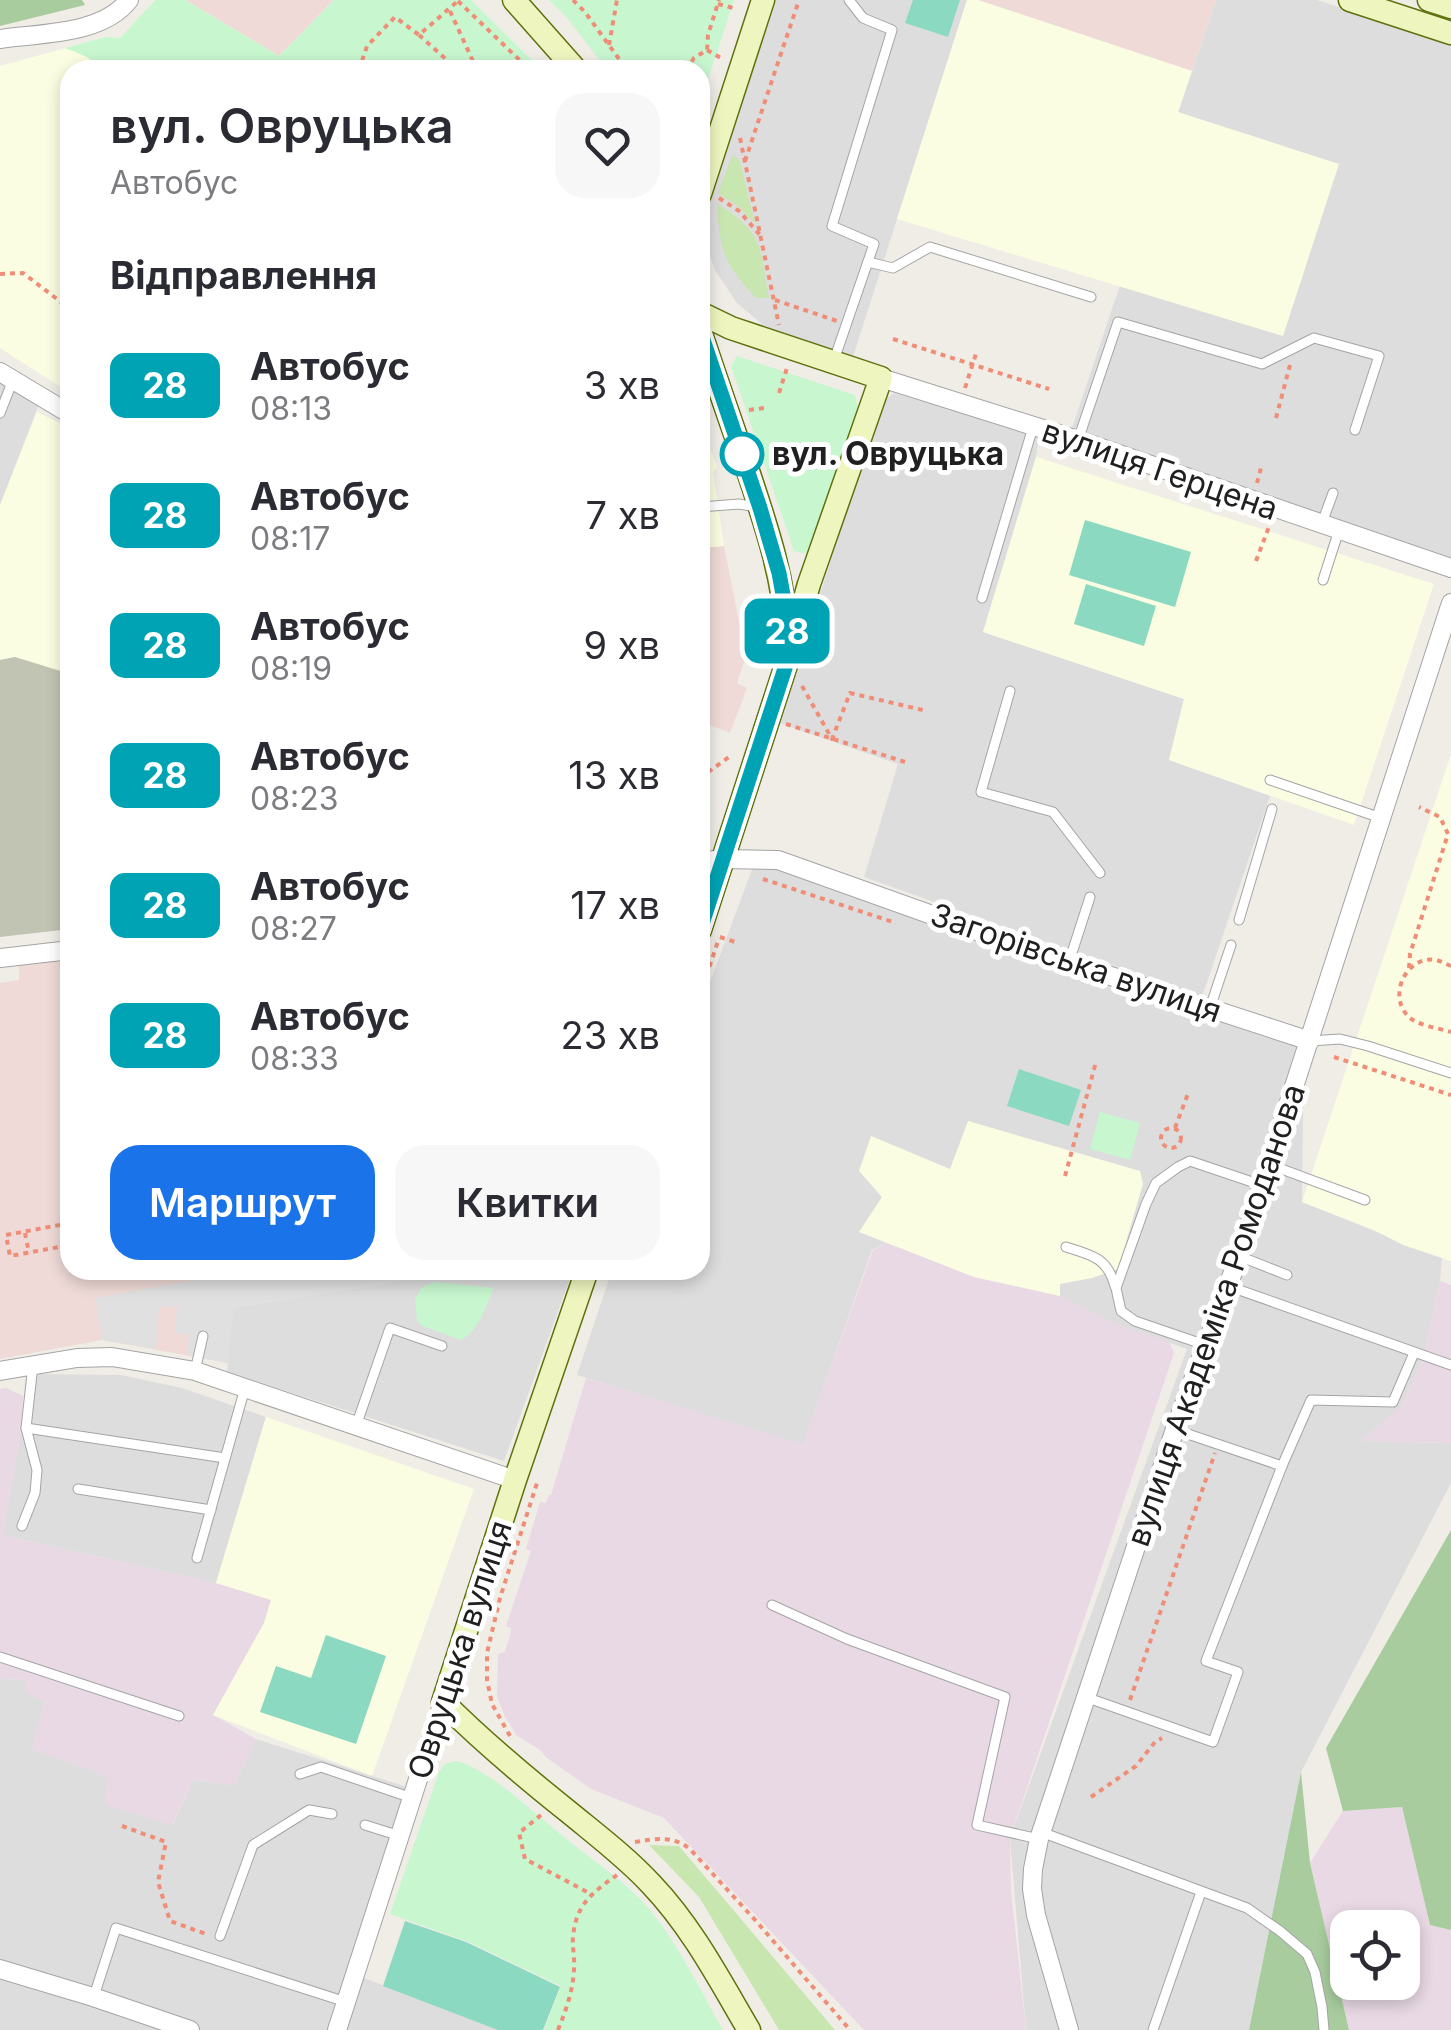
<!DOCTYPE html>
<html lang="uk">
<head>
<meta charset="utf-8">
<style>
	body { margin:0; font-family:Inter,sans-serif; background:#f7f7f7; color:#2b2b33; height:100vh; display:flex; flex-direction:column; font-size:38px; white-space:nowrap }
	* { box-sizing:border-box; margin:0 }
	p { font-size:32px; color:#7c7c81 }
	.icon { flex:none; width:55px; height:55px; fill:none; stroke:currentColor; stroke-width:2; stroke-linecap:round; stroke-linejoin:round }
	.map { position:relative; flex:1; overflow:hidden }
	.drawer { position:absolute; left:60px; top:60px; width:650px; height:1220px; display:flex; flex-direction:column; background:#fff; border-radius:30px; box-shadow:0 5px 15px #0003 }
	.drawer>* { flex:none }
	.badge { padding:0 20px; border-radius:15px; font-size:35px; line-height:65px }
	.tools { position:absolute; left:1330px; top:1910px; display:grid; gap:20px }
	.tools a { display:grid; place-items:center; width:90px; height:90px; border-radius:20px; background:#fff; box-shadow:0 5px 15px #0003; font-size:50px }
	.map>.badge { position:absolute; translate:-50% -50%; box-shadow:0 0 0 5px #fff }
	h2 { padding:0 50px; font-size:38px; line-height:90px }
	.round { display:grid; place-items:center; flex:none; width:105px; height:105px; border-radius:30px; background:#f7f7f7 }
	.head { display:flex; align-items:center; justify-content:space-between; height:170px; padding:0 50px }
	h1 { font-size:48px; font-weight:600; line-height:75px }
	.button { display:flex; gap:20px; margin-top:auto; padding:20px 50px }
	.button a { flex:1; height:115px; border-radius:30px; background:#1a73e8; color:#fff; font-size:40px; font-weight:600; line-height:115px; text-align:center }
	.button a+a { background:#f7f7f7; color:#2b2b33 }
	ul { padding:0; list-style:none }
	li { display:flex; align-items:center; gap:30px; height:130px; padding:0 50px }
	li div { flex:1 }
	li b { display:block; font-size:38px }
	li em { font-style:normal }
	li .badge { min-width:110px; font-weight:700; text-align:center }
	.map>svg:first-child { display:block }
</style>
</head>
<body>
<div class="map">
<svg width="1451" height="2030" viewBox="0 0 1451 2030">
	<rect width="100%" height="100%" fill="#f0ede7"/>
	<g fill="#dedddd">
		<polygon points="774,0 967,0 852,360 771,332 737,303 715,270 707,248 705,211"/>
		<polygon points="1216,0 1317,0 1451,43 1451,558 1449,559 1071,431"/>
		<polygon points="0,376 40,401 0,505"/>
		<polygon points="894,393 1039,436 1036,457 983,632 1184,699 1169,760 1270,796 1202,997 864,877 898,764 779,723 881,403"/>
		<polygon points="754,864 776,865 1304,1039 1302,1202 1442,1258 1440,1281 1424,1356 1402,1406 1361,1441 1451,1443 1451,1483 1301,1772 1249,2030 1026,2030 1010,1838 1187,1349 1118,1325 1060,1296 1019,1288 936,1264 886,1243 872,1250 803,1445 577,1375 612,1270 700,1270 700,1009"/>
		<polygon points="426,1270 549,1270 570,1278 504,1461 227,1372 233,1308 384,1284 417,1277 418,1272"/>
		<polygon points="26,1374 121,1375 182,1388 266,1417 216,1583 2,1535 22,1426"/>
		<polygon points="0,1679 26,1680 45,1702 33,1749 108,1777 173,1824 193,1780 234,1785 256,1739 407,1787 351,1973 501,2030 0,2030"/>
	</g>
	<g fill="#efdad7">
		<polygon points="185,0 334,0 279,56"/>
		<polygon points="978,0 1216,0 1192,71"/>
		<polygon points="724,546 746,656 737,683 747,688 730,733 703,722 700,724 700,548"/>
		<polygon points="70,954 70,1270 426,1270 418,1272 418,1277 384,1284 233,1308 228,1363 102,1340 0,1359 0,983 19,980 19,961"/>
	</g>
	<g fill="#e8d9e4" fill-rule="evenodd">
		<polygon points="886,1243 974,1277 1060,1296 1118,1325 1169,1342 1174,1353 1010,1838 1011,1891 1026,2030 864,2030 664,1818 591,1789 547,1758 539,1749 517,1736 505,1717 497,1696 498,1654 505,1652 510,1636 511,1628 506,1626 531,1551 526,1549 540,1502 546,1503 549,1495 551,1495 586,1378 803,1444 873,1250"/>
		<polygon points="1440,1281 1451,1285 1451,1443 1360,1441 1402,1406 1424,1356"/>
		<polygon points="6,1388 23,1396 22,1426 2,1535 216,1583 271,1600 264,1623 213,1715 256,1739 234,1785 193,1780 172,1825 105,1805 108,1777 32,1749 45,1702 26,1693 26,1680 0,1679 0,1389"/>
		<path d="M1402,1807l28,118 21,5v100h-102l-39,-167 33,-52zM1348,1928h54v54h-54z"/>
	</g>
	<g fill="#fbfde2">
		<polygon points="155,0 185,0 279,56 334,0 471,0 542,70 70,70 70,393 0,348 0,66 106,37 120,38"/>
		<polygon points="967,0 978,0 1192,71 1178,112 1339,164 1283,336 897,219"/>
		<polygon points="37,412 70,428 70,674 15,657 0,660 0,505"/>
		<polygon points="700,422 717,467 713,472 724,546 700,548"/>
		<polygon points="1036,457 1434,584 1354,825 1169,760 1184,699 983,632"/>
		<polygon points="1451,754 1451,1261 1403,1245 1374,1230 1302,1202"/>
		<polygon points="968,1121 1140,1171 1143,1184 1118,1269 1092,1278 1060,1284 1060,1296 974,1277 859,1232 882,1197 859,1171 871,1136 950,1169"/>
		<polygon points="266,1417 474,1489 372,1776 213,1715 264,1623 271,1600 216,1583"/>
	</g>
	<polygon fill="#c2c4b3" points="15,657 70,674 70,929 0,937 0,660"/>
	<g fill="#c7e6b0">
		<polygon points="732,156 736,157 740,162 755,224 740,208 718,193"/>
		<path d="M717,204c48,28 42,44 52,94h-13c-33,-36 -36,-46 -39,-94z"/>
		<polygon points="649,1845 679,1846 835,2030 779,2030 699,1897"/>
	</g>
	<g fill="#a8cc9e">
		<polygon points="0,0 82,0 85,5 0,26"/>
		<polygon points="1451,1530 1451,1930 1430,1925 1402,1807 1343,1811 1326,1748"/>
		<polygon points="1301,1772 1310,1863 1349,2030 1249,2030"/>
	</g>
	<g fill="#c7f6cf">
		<polygon points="155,0 185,0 279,56 334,0 471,0 542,70 102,70 87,57 65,48 106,37 120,38"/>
		<polygon points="549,0 734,0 700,104 700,70 607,70 568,19"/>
		<polygon points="737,356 855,395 859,412 808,554 794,551 731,366"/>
		<polygon points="1100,1112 1140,1123 1130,1160 1090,1149"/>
		<path d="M434,1282l60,6c-9,19 -14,41 -33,52l-39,-14 -5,-5 -2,-22 6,-11z"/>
		<path d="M456,1761c31,6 86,59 113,80 27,22 60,43 82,70 29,36 49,79 72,119h-179l17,-44 -95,-45 -76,-27 49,-142 6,-8z"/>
	</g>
	<g fill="#8ad9c0">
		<polygon points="913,0 960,0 948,37 905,23"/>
		<polygon points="1085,520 1191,552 1175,607 1069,575"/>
		<polygon points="1086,584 1156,606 1144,646 1074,624"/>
		<polygon points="1019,1069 1081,1090 1069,1126 1007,1106"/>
		<polygon points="326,1635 386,1656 356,1744 260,1712 276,1666 311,1678"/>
		<polygon points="405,1921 466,1942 560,1987 543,2030 498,2030 383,1986"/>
	</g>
	<polygon fill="#e0e0e0" points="251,1270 426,1270 418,1272 418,1277 384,1284 233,1308 228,1363 188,1355 189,1335 175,1333 177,1307 159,1306 156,1349 102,1340 95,1298"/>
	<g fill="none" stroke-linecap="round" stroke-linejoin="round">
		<g stroke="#a4a4a4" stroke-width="11">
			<g id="lane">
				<polyline points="868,262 893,268 930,247 1091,297"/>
				<polyline points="834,360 874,244 832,226 892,30 863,18 849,0"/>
				<polyline points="0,413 13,380"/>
				<polyline points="1078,440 1118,322 1262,364 1314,338 1379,356 1355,430"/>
				<polyline points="700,507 739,504 757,507"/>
				<polyline points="1322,523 1333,493"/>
				<polyline points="1323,580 1339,530"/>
				<polyline points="982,598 1033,427"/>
				<polyline points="1010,691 981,792 1053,812 1100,873"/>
				<polyline points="1270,780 1381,818"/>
				<polyline points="1239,920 1272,809"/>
				<polyline points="1069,962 1090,897"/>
				<polyline points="1210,1008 1231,945"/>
				<polyline points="1310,1041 1340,1039 1368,1046 1451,1073"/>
				<polyline points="1268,1164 1365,1200"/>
				<path d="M1066,1247c25,8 41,10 49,39"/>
				<polyline points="1239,1256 1287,1275"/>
				<polyline points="1228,1286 1451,1365"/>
				<polyline points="1205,1345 1135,1321 1121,1311 1116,1288 1146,1204 1156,1183 1178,1167 1190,1161 1261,1185"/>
				<polyline points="195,1371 203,1336"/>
				<polyline points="356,1426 390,1328 442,1346"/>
				<polyline points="26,1428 225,1458"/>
				<polyline points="1176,1430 1282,1466"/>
				<polyline points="78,1489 211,1510"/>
				<polyline points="22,1526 35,1493 37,1470 26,1428 33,1365"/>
				<polyline points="197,1558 245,1388"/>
				<polyline points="772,1605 847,1639 1005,1697 977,1825 1039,1839"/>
				<polyline points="0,1657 179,1716"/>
				<polyline points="1088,1698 1213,1742 1238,1672 1206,1661 1282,1466 1311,1400 1393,1402 1414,1353"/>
				<polyline points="300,1774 321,1767 412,1798"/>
				<polyline points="365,1825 400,1836"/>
				<polyline points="1041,1832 1247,1908 1280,1931 1307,1954 1315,1972 1322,2007 1324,2030"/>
				<polyline points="220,1936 253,1845 309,1810 332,1814"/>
				<polyline points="94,1996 116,1928 346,2002"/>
				<polyline points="1153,2030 1201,1892"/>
			</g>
		</g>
		<g stroke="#a4a4a4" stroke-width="20">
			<g id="street">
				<path d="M0,39c41,-6 102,-4 129,-39"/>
				<polyline points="0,372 70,414"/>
				<polyline points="881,378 1078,440 1451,568"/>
				<polyline points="700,862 723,859 778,860 1022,947 1310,1041"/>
				<polyline points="0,958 70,950"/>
				<polyline points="0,1371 77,1358 112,1357 195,1371 515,1480"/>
				<polyline points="0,1969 93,1997 190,2030"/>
				<polyline points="337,2030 443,1702"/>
				<polyline points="1069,2030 1036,1915 1032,1889 1033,1869 1039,1839 1175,1429 1239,1256 1451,603"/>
			</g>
		</g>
		<g stroke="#5e710d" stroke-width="25">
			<g id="secondary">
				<polyline points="514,0 576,70"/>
				<polyline points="1350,0 1451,33"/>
				<polyline points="1429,0 1451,7"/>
				<polyline points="700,194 763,0"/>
				<polyline points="700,313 731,328 881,378 809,584 787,662 700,930"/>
				<path d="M700,331c15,45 30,89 46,134 19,57 39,114 41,174"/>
				<path d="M587,1270l-72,210 -72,222c40,40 83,76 127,111 28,23 57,45 81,71 41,43 68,95 98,146"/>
			</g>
		</g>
		<g stroke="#f08d77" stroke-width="4" stroke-dasharray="5 5" stroke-linecap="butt">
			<polyline points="573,0 585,12 627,70"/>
			<polyline points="458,1 530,70"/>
			<polyline points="718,4 737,9"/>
			<polyline points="450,11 477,70"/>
			<polyline points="419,35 458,70"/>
			<polyline points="609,45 617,0"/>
			<polyline points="707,50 721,58"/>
			<polyline points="359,70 367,46 395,17 419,35 459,0"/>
			<polyline points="686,70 694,58 707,50 708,35 719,0"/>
			<polyline points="700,95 708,101"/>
			<polyline points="740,138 779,325"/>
			<polyline points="745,161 799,0"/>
			<polyline points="719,198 739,211 760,235"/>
			<polyline points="0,274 23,273 70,309"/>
			<polyline points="775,300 837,321"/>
			<polyline points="893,339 1049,389"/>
			<polyline points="965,388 976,354"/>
			<polyline points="779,393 787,368"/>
			<polyline points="749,410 764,408"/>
			<polyline points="1276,418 1290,365"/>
			<polyline points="1257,483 1261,468"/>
			<polyline points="1256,561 1270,524"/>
			<polyline points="802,686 832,739 850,693 927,711"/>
			<polyline points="786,724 905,762"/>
			<polyline points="700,778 729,757"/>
			<polyline points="763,879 896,923"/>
			<polyline points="720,937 738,943"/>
			<path d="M1451,966c-5,-2 -10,-5 -15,-6 -29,-5 -48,34 -29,55 8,10 31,13 44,17"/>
			<polyline points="1409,968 1410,954 1448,834 1440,817 1419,807"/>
			<polyline points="700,995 719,938"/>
			<polyline points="1334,1057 1451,1095"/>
			<polyline points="1175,1128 1189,1091"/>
			<circle cx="1171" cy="1138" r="10"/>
			<polyline points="1065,1176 1096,1062"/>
			<polyline points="70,1223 6,1235 10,1256 70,1245"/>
			<polyline points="25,1233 29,1253"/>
			<polyline points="159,1270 161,1280"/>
			<polyline points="1130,1700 1215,1453"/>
			<polyline points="510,1736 492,1704 487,1680 487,1653 500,1598 537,1483"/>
			<polyline points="1091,1797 1136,1766 1155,1742 1162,1738"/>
			<polyline points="541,1815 519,1833 525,1859 591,1894"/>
			<polyline points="122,1826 166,1842 158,1882 170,1921 206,1934"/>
			<path d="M635,1842c20,-3 38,-7 55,7l66,72 94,109"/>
			<path d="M558,2030c8,-20 15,-39 16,-61 1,-11 -2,-22 -1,-32 3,-33 19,-44 44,-62"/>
		</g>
		<use href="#lane" stroke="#fff" stroke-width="9"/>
		<use href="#street" stroke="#fff" stroke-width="18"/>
		<use href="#secondary" stroke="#eef5bf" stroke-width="22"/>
	</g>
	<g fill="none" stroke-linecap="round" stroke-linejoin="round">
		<g stroke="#fff" stroke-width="22">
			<polyline id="line" points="700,331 760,508 779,573 786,611 787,662 700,930"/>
		</g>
		<use href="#line" stroke="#00a3b4" stroke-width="15"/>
	</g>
	<circle fill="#fff" stroke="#00a3b4" stroke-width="5" cx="742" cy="454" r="20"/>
	<g text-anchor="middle" stroke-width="10" stroke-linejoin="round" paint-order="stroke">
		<g font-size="32" font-weight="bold" fill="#202020" stroke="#fff" text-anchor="start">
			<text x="772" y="465">вул. Овруцька</text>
		</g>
		<g font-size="32" fill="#202020" stroke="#fff">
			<text transform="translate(1160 470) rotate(19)" y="11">вулиця Герцена</text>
			<text transform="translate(1076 963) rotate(19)" y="11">Загорівська вулиця</text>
			<text transform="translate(1216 1315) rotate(-71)" y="11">вулиця Академіка Ромоданова</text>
			<text transform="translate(460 1650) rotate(-72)" y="11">Овруцька вулиця</text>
		</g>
	</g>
</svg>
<div class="tools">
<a><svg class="icon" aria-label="locate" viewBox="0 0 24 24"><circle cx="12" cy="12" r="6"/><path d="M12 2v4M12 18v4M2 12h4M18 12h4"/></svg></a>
</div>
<b class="badge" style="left:787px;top:631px;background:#00a3b4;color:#fff">28</b>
<section class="drawer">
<div class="head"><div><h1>вул. Овруцька</h1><p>Автобус</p></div><a class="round"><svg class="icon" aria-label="heart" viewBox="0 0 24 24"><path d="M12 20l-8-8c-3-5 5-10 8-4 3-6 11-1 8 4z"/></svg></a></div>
<h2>Відправлення</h2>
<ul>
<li><span class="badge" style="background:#00a3b4;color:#fff">28</span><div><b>Автобус</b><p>08:13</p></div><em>3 хв</em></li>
<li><span class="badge" style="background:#00a3b4;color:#fff">28</span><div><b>Автобус</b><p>08:17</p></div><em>7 хв</em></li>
<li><span class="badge" style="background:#00a3b4;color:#fff">28</span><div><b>Автобус</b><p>08:19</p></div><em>9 хв</em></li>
<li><span class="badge" style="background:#00a3b4;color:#fff">28</span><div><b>Автобус</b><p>08:23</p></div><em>13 хв</em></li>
<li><span class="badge" style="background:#00a3b4;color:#fff">28</span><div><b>Автобус</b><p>08:27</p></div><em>17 хв</em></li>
<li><span class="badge" style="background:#00a3b4;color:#fff">28</span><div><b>Автобус</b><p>08:33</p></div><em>23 хв</em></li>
</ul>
<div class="button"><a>Маршрут</a><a>Квитки</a></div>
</section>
</div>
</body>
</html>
